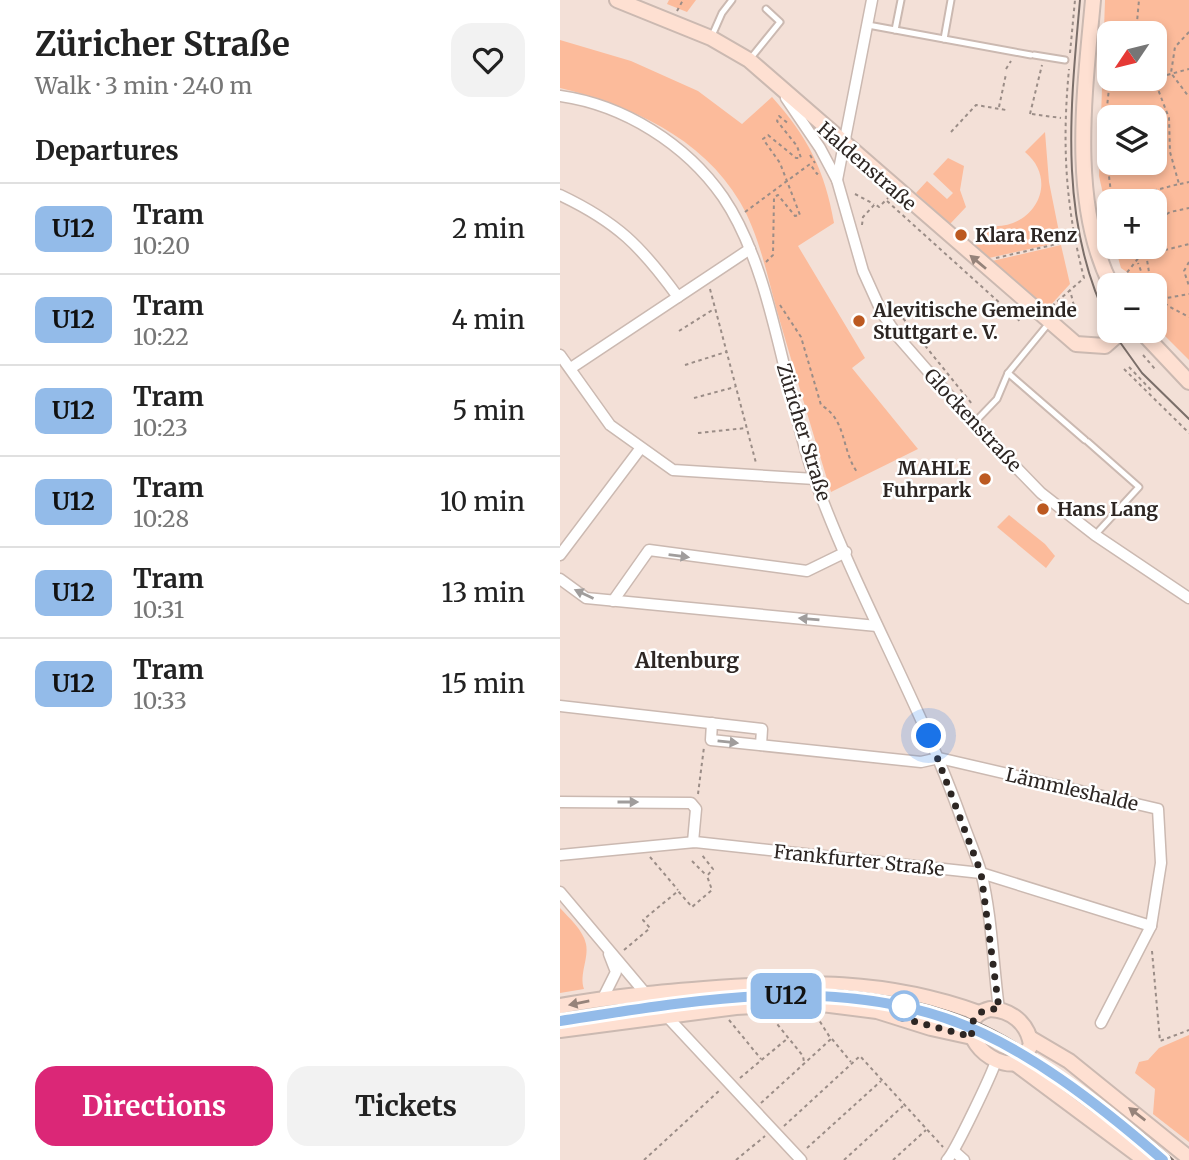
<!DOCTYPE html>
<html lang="en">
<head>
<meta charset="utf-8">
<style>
	body { margin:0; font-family:Merriweather,serif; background:#f2f2f2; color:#222; height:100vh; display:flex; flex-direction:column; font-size:26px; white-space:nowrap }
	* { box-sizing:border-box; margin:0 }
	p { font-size:23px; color:#767676 }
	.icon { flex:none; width:38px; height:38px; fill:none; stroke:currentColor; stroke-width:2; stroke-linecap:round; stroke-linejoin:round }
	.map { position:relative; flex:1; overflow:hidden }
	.details { display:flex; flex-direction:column; background:#fff; width:560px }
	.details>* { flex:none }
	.badge { padding:0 14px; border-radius:10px; font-size:24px; line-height:46px }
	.needle { width:46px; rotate:235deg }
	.buttons { position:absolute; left:537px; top:21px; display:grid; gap:14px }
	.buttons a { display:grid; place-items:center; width:70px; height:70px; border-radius:14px; background:#fff; box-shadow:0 4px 10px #0003; font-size:35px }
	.you { position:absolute; width:35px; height:35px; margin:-18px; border:5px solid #fff; border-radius:50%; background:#1a73e8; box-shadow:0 0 0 10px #1a73e833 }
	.map>.badge { position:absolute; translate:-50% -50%; box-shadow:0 0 0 4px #fff }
	h2 { padding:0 35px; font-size:26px; line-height:63px }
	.round { display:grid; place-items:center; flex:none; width:74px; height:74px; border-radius:21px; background:#f2f2f2 }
	.summary { display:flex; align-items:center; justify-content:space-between; height:119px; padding:0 35px }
	h1 { font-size:33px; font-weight:700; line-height:52px }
	.action { display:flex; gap:14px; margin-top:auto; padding:14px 35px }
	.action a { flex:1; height:80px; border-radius:21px; background:#db2777; color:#fff; font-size:28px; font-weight:700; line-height:80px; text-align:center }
	.action a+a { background:#f2f2f2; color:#222 }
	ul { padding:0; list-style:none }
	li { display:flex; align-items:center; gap:21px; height:91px; padding:0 35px; border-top:2px solid #e0e0e0 }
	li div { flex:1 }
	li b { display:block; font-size:26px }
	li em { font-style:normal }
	li .badge { min-width:77px; font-weight:700; text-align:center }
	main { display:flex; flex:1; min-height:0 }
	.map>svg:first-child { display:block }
</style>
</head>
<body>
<main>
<section class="details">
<div class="summary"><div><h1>Züricher Straße</h1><p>Walk · 3 min · 240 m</p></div><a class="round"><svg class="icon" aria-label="heart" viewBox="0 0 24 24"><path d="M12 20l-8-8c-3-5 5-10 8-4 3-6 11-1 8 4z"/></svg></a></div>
<h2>Departures</h2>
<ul>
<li><span class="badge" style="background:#93bbe9;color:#111">U12</span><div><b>Tram</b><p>10:20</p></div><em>2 min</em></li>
<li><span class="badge" style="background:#93bbe9;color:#111">U12</span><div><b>Tram</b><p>10:22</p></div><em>4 min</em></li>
<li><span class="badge" style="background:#93bbe9;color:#111">U12</span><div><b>Tram</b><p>10:23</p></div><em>5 min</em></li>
<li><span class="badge" style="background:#93bbe9;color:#111">U12</span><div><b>Tram</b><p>10:28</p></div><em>10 min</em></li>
<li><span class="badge" style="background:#93bbe9;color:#111">U12</span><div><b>Tram</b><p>10:31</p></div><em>13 min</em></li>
<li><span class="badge" style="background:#93bbe9;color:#111">U12</span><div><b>Tram</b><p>10:33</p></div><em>15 min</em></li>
</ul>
<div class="action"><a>Directions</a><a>Tickets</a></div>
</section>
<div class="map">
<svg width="629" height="1160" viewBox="0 0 629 1160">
	<rect width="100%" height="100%" fill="#f3e0d7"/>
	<g fill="#fcbb9b" fill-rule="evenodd">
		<polygon points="109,0 136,0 127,12 107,4"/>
		<path d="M545,0h84v360l-34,-34v-41h-21l3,-6 -16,-11 -6,-21h40v-46h-45l-1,20 -10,-45zM550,33h45v46h-45zM550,117h45v46h-45z"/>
		<path d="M0,40l71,21 67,30 44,33 30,-27c36,40 53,74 62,126l-36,23 67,112 -13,10 66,81 -87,43c-18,-58 -35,-116 -52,-174 -11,-38 -19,-82 -39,-116 -38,-65 -111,-97 -180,-114z"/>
		<path d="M485,132l4,50 12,60 -72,16 -15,-13 18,-19c42,3 68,-45 33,-74z"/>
		<polygon points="388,158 404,166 400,190 406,207 390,224 356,193 367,181 387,199 393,193 373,174"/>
		<polygon points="501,245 510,284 488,308 432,261"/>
		<polygon points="449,515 485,544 495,556 486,568 437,527"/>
		<path d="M0,908c9,10 23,22 26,36 3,15 -7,30 -2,45l-24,4z"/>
		<polygon points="629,1035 629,1142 593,1114 595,1089 575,1073 579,1062 588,1060 599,1048"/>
	</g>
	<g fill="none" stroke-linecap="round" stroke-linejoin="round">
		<g stroke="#cbb9b1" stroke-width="9">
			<g id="lane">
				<polyline points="308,25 471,55"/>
				<polyline points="335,30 341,0"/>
				<polyline points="151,38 162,13 172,0"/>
				<polyline points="384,39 391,0"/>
				<polyline points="474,55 505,60"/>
				<polyline points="190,59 220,22 206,9"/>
				<polyline points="448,373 525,440"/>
				<polyline points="414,423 437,399 448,373 489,323"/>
				<polyline points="528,442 579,487 535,535"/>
			</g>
		</g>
		<g stroke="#cbb9b1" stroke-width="13">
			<g id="street">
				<path d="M0,96c64,9 126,48 163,101 51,75 61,197 92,283 41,113 103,219 144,332 7,20 16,40 22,60 11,44 12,93 18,137"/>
				<polyline points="226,98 260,148 277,180 303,271 322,313 339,338 414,424 481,493 535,535 629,598"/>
				<polyline points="277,180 312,0"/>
				<path d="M0,195c57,27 81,51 118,102"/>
				<polyline points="0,355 50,425 113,470 255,479"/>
				<polyline points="11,368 190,249"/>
				<polyline points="0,555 80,449"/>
				<polyline points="0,579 26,598 317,626"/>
				<polyline points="53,601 89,550 247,571 286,552"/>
				<polyline points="0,706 202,729 201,745"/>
				<polyline points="152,723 151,740 361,762 379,758 598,809 601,863 591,926 541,1023"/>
				<polyline points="0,802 131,803 136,809 133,842"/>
				<polyline points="0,855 135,842 421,873 591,926"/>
				<polyline points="0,892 86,994 241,1160"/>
				<polyline points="43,998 56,972 49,954"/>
				<polyline points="395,1152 404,1160"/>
				<path d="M387,1160c8,-8 44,-84 49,-99"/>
			</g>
		</g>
		<g stroke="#cbb9b1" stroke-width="18">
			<g id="secondary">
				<polyline points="57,0 151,38 189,60 516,344 545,346 562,331"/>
				<path d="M533,0c-8,89 -24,202 18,285"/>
				<polyline points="581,331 629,382"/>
				<path d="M0,1006c48,-9 95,-13 144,-17 98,-8 181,-10 275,24"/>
				<path d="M430,1009c21,1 38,14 41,36l-10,17c-32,11 -76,-41 -31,-53z"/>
				<polyline points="0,1030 176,1007 254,1003 317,1011 371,1028 412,1037"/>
				<polyline points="470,1038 509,1061 629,1158"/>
				<polyline points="456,1064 585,1160"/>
			</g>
		</g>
		<g stroke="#9b8d87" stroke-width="2" stroke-dasharray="3.5 3.5" stroke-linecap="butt">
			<polyline points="117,11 123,0"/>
			<polyline points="629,32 615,47 611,73 629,97"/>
			<polyline points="576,33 579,0"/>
			<polyline points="510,53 515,0"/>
			<polyline points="446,69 451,61"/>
			<polyline points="607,75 629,69"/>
			<polyline points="595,78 599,77"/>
			<polyline points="550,79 544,135 552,201"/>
			<polyline points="582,79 590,79"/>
			<polyline points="439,107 446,74"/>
			<polyline points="470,114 482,65"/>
			<polyline points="472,114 501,118"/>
			<polyline points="391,132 416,105 446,110"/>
			<polyline points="250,155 255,163"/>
			<polyline points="620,184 629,182"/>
			<polyline points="295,194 314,204"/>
			<polyline points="573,196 619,184 610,152 609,118 594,79"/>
			<polyline points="327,201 462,323"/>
			<polyline points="572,201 577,196"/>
			<polyline points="185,212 250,164 257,174 259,171"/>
			<polyline points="595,222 610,212 629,208"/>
			<polyline points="302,225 303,217 315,204 319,207 328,198"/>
			<polyline points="585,247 591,285"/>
			<polyline points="584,252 593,253 629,244"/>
			<polyline points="436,258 501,243"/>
			<polyline points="206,262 213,255 214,197 218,195 235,216 240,215 220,163 203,139 208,135 236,158 241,158 237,146 217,121 219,116 229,124"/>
			<polyline points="629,262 624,271 629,286"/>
			<polyline points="573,282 581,271 578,263"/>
			<polyline points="571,285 566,274 583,252"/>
			<polyline points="150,289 196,463"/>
			<polyline points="595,293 608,306 629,317"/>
			<polyline points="601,299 629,294"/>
			<polyline points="330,302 412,404"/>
			<path d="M220,305l21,32 20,68c26,15 20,44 36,67"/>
			<path d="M492,306l32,-28c-19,-73 -22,-135 -15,-209"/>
			<polyline points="499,310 515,310 510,290"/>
			<polyline points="119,331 154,309"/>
			<polyline points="583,355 595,369"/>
			<polyline points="125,365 166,352"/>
			<polyline points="569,367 591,390"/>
			<polyline points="564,369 629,433"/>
			<polyline points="134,398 175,387"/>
			<polyline points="138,433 186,428"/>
			<polyline points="138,794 144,747"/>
			<polyline points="90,857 118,890"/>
			<polyline points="132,861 146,875"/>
			<polyline points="64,950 90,928 83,920 118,891 132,907 152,890 147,876 153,869 142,855"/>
			<polyline points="592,951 600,1041 629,1030"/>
			<polyline points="213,1019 243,1056 244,1062"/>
			<polyline points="169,1020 201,1059"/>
			<polyline points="272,1039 291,1062"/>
			<polyline points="180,1078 228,1038"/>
			<polyline points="201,1103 271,1039 257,1017"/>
			<polyline points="224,1126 300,1056 383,1147"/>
			<polyline points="247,1148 321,1081"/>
			<polyline points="84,1160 160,1090"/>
			<polyline points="176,1160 205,1136"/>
			<polyline points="284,1160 343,1106"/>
			<polyline points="333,1160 366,1130"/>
		</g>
		<use href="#lane" stroke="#fff" stroke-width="5"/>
		<use href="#street" stroke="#fff" stroke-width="10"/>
		<use href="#secondary" stroke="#fee0d2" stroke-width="14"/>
		<g stroke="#7b6f6a" stroke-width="2">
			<path d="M520,0c-10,110 -22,223 30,325"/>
			<polyline points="552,331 582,373 629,419"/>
			<path d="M0,1015c135,-20 283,-49 414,6 37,16 71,40 104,64 33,23 66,47 95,75"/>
		</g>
	</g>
	<defs><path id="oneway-solid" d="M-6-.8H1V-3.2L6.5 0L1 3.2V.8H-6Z" transform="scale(1.75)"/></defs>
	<g fill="#96837a">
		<use href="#oneway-solid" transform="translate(418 262) rotate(-140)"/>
		<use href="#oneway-solid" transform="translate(19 1003) rotate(169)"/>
		<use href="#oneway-solid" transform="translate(577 1114) rotate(-142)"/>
	</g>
	<g fill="#a09d9c">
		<use href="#oneway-solid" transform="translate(119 556) rotate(7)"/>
		<use href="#oneway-solid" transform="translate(24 594) rotate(-155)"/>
		<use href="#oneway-solid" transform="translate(249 619) rotate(-175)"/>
		<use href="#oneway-solid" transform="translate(168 742) rotate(6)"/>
		<use href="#oneway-solid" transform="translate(68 802)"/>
	</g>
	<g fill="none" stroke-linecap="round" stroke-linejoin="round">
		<g stroke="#fff" stroke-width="16">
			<path id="line" d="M0,1021c125,-19 262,-45 385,-3 78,26 157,89 218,142"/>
		</g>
		<use href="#line" stroke="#93bbe9" stroke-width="10"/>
		<path stroke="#2d2623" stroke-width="7" stroke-dasharray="0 12.6" d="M344,1006l-2,12 70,19c-3,-20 8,-29 27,-28l-18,-136 -52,-137"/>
	</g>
	<g fill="#bc5920" stroke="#fff" stroke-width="2.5">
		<circle cx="401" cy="235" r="7"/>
		<circle cx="299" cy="321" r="7"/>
		<circle cx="425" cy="479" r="7"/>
		<circle cx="483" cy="509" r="7"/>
	</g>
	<circle fill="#fff" stroke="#93bbe9" stroke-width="3.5" cx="344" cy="1006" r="14"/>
	<g text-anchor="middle" stroke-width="5" stroke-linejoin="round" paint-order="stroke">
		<g font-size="19" fill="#2d2623" stroke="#fff">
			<text transform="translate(307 166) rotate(41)" y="7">Haldenstraße</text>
			<text transform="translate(413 420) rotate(47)" y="7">Glockenstraße</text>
			<text transform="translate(244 432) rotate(73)" y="7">Züricher Straße</text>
			<text transform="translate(512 789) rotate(13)" y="7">Lämmleshalde</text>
			<text transform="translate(299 860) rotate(6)" y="7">Frankfurter Straße</text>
		</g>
		<g font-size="19" font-weight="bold" fill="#2d2623" stroke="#fff" text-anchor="start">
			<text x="415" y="242">Klara Renz</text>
			<text x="313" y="317">Alevitische Gemeinde<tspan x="313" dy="22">Stuttgart e. V.</tspan></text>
			<text x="411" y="475" text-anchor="end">MAHLE<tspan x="411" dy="22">Fuhrpark</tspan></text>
			<text x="497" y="516">Hans Lang</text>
		</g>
		<g font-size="21" font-weight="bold" fill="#2d2623" stroke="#fff">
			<text x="127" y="668">Altenburg</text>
		</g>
	</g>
</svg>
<div class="buttons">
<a><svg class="needle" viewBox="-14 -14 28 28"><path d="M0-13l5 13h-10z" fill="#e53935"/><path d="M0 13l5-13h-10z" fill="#767676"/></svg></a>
<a><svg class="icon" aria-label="layers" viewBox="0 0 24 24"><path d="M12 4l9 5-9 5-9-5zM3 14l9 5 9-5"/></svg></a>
<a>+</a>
<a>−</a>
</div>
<div class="you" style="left:369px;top:736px"></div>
<b class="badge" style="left:226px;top:996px;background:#93bbe9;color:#111">U12</b>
</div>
</main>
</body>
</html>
